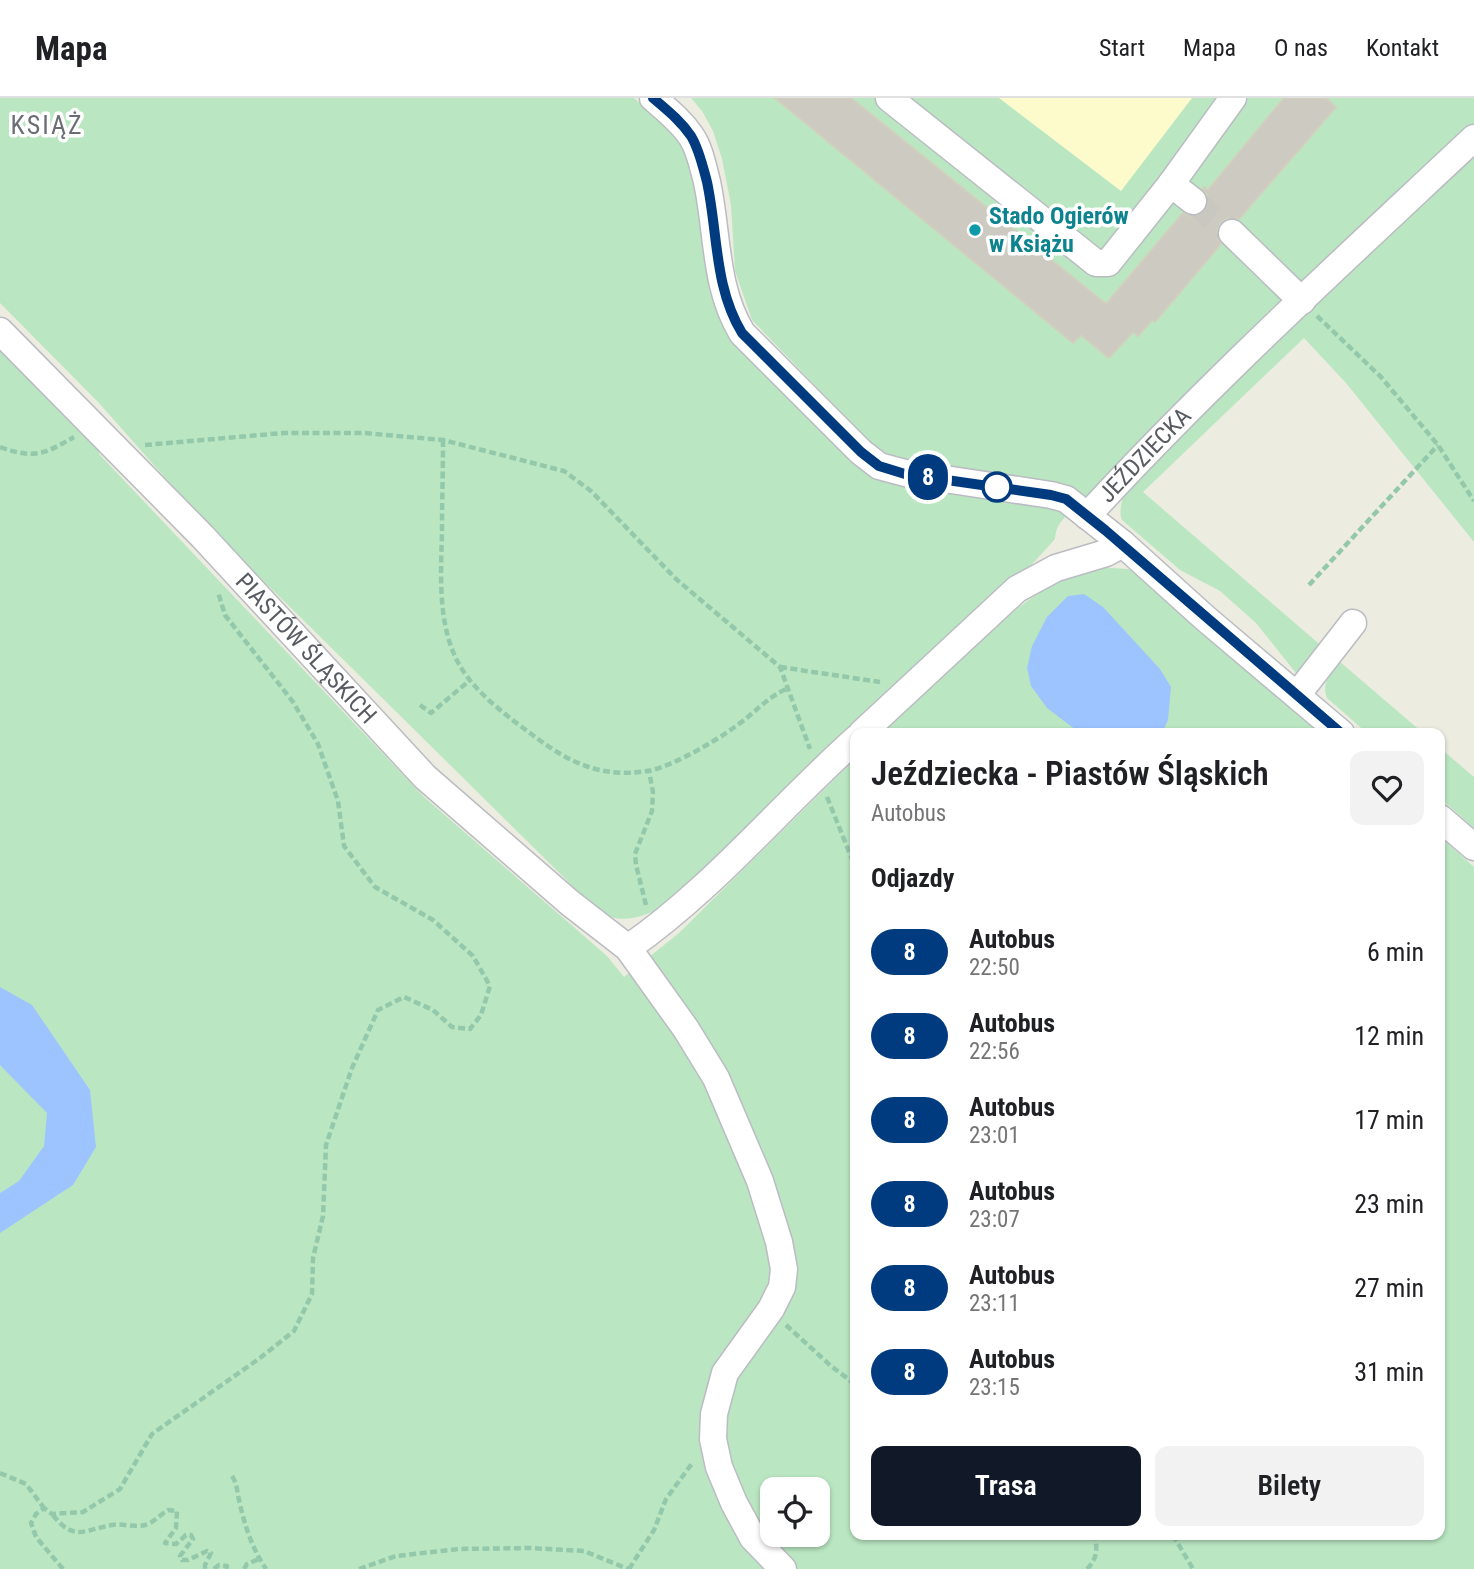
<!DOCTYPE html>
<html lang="pl">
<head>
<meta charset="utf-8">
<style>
	body { margin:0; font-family:"Roboto Condensed",sans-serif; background:#f2f2f2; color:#202124; height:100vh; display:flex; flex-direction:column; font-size:26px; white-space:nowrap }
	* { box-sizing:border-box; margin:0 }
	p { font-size:23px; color:#757577 }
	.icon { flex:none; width:38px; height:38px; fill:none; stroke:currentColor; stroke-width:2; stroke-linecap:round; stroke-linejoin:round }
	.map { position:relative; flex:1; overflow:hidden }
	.panel { position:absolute; left:850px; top:630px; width:595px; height:812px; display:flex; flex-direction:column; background:#fff; border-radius:14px; box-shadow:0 2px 5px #0004 }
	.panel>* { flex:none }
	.badge { padding:0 14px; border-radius:23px; font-size:24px; line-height:46px }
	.fabs { position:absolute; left:760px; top:1379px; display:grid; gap:14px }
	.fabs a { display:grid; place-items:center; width:70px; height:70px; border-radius:14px; background:#fff; box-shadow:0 2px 5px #0004; font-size:35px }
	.map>.badge { position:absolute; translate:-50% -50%; box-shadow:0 0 0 4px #fff }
	h2 { padding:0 21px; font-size:26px; line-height:63px }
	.round { display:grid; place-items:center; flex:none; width:74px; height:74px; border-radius:14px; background:#f2f2f2 }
	.head { display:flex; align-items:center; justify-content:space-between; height:119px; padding:0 21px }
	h1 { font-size:33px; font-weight:600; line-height:52px }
	.cta { display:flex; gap:14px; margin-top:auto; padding:14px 21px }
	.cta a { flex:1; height:80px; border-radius:14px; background:#111827; color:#fff; font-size:28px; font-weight:600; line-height:80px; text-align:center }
	.cta a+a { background:#f2f2f2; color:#202124 }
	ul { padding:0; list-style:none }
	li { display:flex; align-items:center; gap:21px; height:84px; padding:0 21px }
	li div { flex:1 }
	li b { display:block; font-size:26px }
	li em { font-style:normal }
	li .badge { min-width:77px; font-weight:700; text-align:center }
	header { display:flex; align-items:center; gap:42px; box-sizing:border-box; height:98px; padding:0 35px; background:#fff; border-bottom:2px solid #e0e0e0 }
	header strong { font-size:33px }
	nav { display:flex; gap:38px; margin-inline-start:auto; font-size:24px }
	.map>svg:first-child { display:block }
</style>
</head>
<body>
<header>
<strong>Mapa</strong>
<nav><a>Start</a><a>Mapa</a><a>O nas</a><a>Kontakt</a></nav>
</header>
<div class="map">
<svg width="1474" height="1471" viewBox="0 0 1474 1471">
	<rect width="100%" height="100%" fill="#edece0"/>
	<g fill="#bae7c2" fill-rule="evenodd">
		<path d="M0,0h634l43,38 13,21 24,136 147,171 184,39 26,9c-10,9 -15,13 -16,27l-19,21 -368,344c-23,12 -44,22 -69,8l-393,-388 -107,-121 -99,-100z"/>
		<polygon points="691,0 1474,0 1474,28 1090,404 914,369 881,356 752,222 735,173 731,107 722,61 713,33 702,13"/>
		<path d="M1474,53v391l-128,-159 -42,-45 -161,154 182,157 -21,23 -8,1 -40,-50 -36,-32 -40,-21 -58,-50c-4,-9 1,-24 5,-33z"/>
		<path d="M0,246l98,100 1,10 325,343 183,159 17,21 55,-44 177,-175v777h584v-698l34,30v702h-1474zM772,1391h45v46h-45z"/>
		<path d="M1096,469l32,2 9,3 186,161h-441c28,-26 55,-51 83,-77 39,-37 77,-75 131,-89z"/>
		<path d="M1339,563l84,72h-56l-40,-35c-6,-16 4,-24 12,-37z"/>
		<polygon points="1440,650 1474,679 1474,730 1440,700"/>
	</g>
	<polygon fill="#fdfacb" points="999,0 1192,0 1121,93"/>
	<g fill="#9ec4ff">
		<polygon points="1084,496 1103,509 1160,571 1171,589 1168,622 1162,635 1080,635 1047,610 1031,588 1027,570 1032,548 1047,519 1068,498"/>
		<polygon points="0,889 32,907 90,992 96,1049 73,1087 0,1135 0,1095 19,1083 44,1048 47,1015 0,967"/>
	</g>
	<polygon fill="#cdcbc1" stroke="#d2cfbe" stroke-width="2" points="775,0 851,0 1106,206 1183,115 1192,119 1200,117 1205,113 1209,104 1207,96 1203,91 1204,89 1208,92 1284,0 1326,0 1336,9 1239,121 1228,120 1220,125 1217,132 1217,139 1221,146 1155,224 1152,222 1138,238 1133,234 1109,260 1081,237 1073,245"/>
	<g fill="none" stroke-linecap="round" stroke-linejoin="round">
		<polyline stroke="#c8c8c0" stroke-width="26" stroke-dasharray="26 13" stroke-linecap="butt" points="1193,103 1232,135"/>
		<g stroke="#bbbcc3" stroke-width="29">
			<g id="minor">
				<path d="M653,0c14,12 28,23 38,38 9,13 12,31 16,46 11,51 7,105 35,151l119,119 18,14 26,7 146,22 15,4 57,45 82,74 136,115"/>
				<polyline points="889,0 1096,165 1108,165 1171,86 1233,0"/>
				<polyline points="1171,86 1193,103"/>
				<polyline points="1232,135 1302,203"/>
				<path id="s1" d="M0,233l203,206 222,240 145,126 58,45 58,81 30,49 44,103 19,61 5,27 -2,18 -11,22 -46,64 -11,41 -1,25 6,28 15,36 19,35 30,31"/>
				<path id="s2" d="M1087,418c122,-133 256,-255 387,-378"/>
				<polyline points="1297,597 1353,525"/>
				<polyline points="862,635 1017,491 1056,470 1106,455 1123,446"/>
				<polyline points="1440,720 1474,749"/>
				<path d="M628,850c85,-59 151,-140 228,-209"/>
			</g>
		</g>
		<g stroke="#93c8ab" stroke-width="4.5" stroke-dasharray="7 3.5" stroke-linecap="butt">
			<polyline points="1317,218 1381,279 1438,347 1474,403"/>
			<path d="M443,342c0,30 -1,61 -1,91 -1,45 -5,95 18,135 17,29 51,53 78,73 34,25 65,39 109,32 27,-4 81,-37 102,-55 14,-12 22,-20 39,-28"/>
			<polyline points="145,347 283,335 364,335 443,342 564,373 591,393 676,481 780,569 810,651"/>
			<path d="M0,349c34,12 43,8 74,-10"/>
			<polyline points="1309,487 1438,347"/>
			<polyline points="780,569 880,584"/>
			<polyline points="420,607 431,615 470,582"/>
			<polyline points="827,699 856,771"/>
			<polyline points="646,807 636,767 635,756 652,713 653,694 649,673"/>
			<polyline points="786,1227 831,1268 856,1287"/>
			<polyline points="0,1375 26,1386 44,1410"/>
			<path d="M232,1378c6,9 5,18 8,28 5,23 13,46 26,65"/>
			<path d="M53,1417c21,27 31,15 59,10 10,-2 23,3 33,0 7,-1 16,-11 23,-15l9,1 -1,17 -11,15 11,1 10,-9h5l2,4 -13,17 2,4h6l19,-9 4,2 -6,12v4"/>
			<polyline points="1173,1437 1193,1471"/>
			<polyline points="63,1471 36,1439 31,1425 36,1416 44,1410 52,1416 83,1414 120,1391 152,1336 260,1260 294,1233 312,1196 313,1160 323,1118 326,1047 352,970 378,912 404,899 433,912 452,929 470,931 481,917 490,888 473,858 433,822 375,789 344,748 338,703 318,646 293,604 225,517 218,494"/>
			<polyline points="214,1471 219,1467 227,1468 226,1471"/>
			<polyline points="244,1471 247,1466 259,1461"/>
			<polyline points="359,1471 396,1458 459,1451 530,1450 584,1453 628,1471"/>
			<polyline points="629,1471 654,1432 666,1401 693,1364"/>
			<path d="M1087,1471c11,-11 10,-20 8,-34"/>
		</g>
		<use href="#minor" stroke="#fff" stroke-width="26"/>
	</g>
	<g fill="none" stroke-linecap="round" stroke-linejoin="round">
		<g stroke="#fff" stroke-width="16">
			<path id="line" d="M653,0c14,12 28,23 38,38 8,13 12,31 16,46 11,51 7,105 35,151l119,119 18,14 26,8 146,21 15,4 39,31 236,203"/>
		</g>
		<use href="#line" stroke="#003b80" stroke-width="10"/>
	</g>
	<circle fill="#0f9aa8" stroke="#fff" stroke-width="2.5" cx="975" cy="132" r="7"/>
	<circle fill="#fff" stroke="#003b80" stroke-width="3.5" cx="997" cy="389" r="14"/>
	<g text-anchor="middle" stroke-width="7" stroke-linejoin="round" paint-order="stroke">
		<g font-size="24" font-weight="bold" fill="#0d838f" stroke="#fff" text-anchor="start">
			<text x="989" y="126">Stado Ogierów<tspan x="989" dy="28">w Książu</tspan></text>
		</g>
		<g font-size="24" fill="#595b62" stroke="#fff">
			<text dy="8" stroke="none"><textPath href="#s2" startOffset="84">JEŹDZIECKA</textPath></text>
			<text dy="8" stroke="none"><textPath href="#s1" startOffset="441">PIASTÓW ŚLĄSKICH</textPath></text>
		</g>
		<g font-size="26" letter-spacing="2" fill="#6a6d74" stroke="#fff">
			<text x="47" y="36">KSIĄŻ</text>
		</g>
	</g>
</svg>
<div class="fabs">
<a><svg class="icon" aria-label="locate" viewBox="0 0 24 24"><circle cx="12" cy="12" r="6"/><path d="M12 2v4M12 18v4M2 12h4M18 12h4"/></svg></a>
</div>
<b class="badge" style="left:928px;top:379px;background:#003b80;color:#fff">8</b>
<section class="panel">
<div class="head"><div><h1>Jeździecka - Piastów Śląskich</h1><p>Autobus</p></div><a class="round"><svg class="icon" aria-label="heart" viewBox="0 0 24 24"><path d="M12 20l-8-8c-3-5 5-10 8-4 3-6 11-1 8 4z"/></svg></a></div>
<h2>Odjazdy</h2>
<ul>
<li><span class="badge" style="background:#003b80;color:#fff">8</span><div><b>Autobus</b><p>22:50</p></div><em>6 min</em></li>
<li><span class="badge" style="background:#003b80;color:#fff">8</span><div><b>Autobus</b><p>22:56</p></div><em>12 min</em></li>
<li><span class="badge" style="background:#003b80;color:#fff">8</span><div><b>Autobus</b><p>23:01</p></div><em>17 min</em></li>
<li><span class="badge" style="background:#003b80;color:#fff">8</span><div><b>Autobus</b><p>23:07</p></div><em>23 min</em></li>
<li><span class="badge" style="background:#003b80;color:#fff">8</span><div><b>Autobus</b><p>23:11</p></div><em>27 min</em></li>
<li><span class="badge" style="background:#003b80;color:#fff">8</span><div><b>Autobus</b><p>23:15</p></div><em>31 min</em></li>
</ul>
<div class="cta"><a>Trasa</a><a>Bilety</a></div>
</section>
</div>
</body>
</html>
